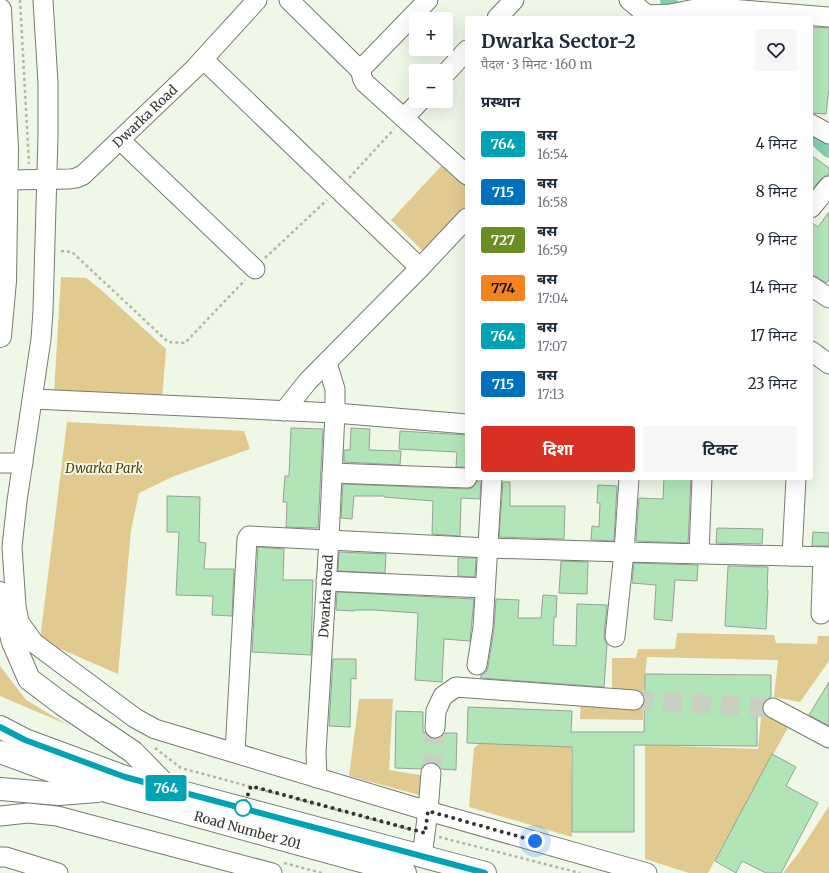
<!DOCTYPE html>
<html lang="hi">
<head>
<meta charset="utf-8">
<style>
	body { margin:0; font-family:Merriweather,"Noto Sans Devanagari",serif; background:#f6f6f7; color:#1f2937; height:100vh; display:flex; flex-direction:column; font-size:15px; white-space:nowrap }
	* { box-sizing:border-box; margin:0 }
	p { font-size:13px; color:#747a83 }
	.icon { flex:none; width:22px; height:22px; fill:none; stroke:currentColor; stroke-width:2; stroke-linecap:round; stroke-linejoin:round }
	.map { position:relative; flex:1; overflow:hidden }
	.drawer { position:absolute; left:465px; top:16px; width:348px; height:464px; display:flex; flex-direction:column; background:#fff; border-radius:4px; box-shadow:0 4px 16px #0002 }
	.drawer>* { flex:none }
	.badge { padding:0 8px; border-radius:3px; font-size:14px; line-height:26px }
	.fabs { position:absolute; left:409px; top:12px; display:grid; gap:8px }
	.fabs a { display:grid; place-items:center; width:44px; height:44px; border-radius:4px; background:#fff; box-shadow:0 4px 16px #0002; font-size:20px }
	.you { position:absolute; width:20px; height:20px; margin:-10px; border:3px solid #fff; border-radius:50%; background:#1a73e8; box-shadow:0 0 0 6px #1a73e833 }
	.map>.badge { position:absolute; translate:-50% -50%; box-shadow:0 0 0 2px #fff }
	h2 { padding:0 16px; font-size:15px; line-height:36px }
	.round { display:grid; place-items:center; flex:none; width:42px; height:42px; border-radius:4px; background:#f6f6f7 }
	.head { display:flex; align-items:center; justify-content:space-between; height:68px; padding:0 16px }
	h1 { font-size:19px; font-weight:700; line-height:30px }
	.action { display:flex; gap:8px; margin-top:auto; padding:8px 16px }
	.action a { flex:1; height:46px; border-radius:4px; background:#d93025; color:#fff; font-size:16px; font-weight:700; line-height:46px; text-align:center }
	.action a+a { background:#f6f6f7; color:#1f2937 }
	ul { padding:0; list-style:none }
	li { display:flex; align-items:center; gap:12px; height:48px; padding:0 16px }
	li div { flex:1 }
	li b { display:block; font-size:15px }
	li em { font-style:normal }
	li .badge { min-width:44px; font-weight:700; text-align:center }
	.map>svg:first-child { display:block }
</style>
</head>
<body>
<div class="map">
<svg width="829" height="873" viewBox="0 0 829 873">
	<rect width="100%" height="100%" fill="#eff7e7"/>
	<g fill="#e1ca8f">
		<polygon points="446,161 467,181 467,210 427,255 391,220"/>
		<polygon points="61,277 86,278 100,289 166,349 162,402 54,394"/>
		<polygon points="67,422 244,431 250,449 172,477 139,493 131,530 118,674 40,640"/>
		<polygon points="677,633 774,635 776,643 817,644 818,636 829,636 829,661 800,702 774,697 778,660 647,657 643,696 643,720 580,719 581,697 612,696 612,658 636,658 638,649 675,649"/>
		<polygon points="0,666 26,700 68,725 0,696"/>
		<polygon points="359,699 393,699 389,770 426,776 423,796 349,776"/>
		<polygon points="762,707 791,722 708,873 689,873 645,859 645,745 758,749"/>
		<polygon points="480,743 571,747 572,837 469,807 474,748"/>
		<polygon points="829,806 829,873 783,873 798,854"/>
	</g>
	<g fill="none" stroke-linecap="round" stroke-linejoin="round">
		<g stroke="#86ccb1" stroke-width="14">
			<polyline points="667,0 685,18"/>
			<polyline points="811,135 829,151"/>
		</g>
	</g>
	<g fill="#b1e5b8" stroke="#95a296">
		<polygon points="811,27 829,28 829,88 826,114 811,113"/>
		<polygon points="811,155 829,168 829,175 825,176 821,179 811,191"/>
		<polygon points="829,212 829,280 826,283 817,277 811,275 811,222 818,227"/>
		<polygon points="291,428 323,429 318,528 286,527 287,502 283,502 285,476 289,476"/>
		<polygon points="351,428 370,429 369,450 401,451 400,465 344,462 344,450 350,450"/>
		<polygon points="400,431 467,435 467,467 456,467 457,453 456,452 399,449"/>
		<polygon points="664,478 691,478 688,543 636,541 639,498 663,499"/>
		<polygon points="477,481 481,481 480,499 461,498 460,536 432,534 433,501 384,497 384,496 354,496 352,519 341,518 343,484 467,489 472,488"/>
		<polygon points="503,482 510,482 510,506 565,506 564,539 499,537"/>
		<polygon points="598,485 617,486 614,541 591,540 592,526 599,527 600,503 597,503"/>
		<polygon points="167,496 200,497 199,542 206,543 204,569 234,569 232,616 212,615 213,596 176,595 179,532 167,532"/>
		<polygon points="717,528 763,529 762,544 716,543"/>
		<polygon points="813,532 829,533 829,546 812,546"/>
		<polygon points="258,547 284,549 283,580 313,580 311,655 252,652"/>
		<polygon points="339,552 386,554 385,573 338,571"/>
		<polygon points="458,558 476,558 475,577 458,576"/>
		<polygon points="561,561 588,562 587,594 559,593"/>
		<polygon points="634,563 698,565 697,581 675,580 672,621 654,619 656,585 632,583"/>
		<polygon points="728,566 768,567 767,590 768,590 766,629 725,626"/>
		<polygon points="337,592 474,599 470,641 444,639 442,682 415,680 418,613 374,610 354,610 354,611 336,610"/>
		<polygon points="543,595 557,596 556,617 554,617 553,645 576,646 577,604 607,605 604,636 605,641 607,644 604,687 481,678 481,675 486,672 488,667 494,629 496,599 519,600 518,618 541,618"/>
		<polygon points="333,659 356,659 356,679 351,678 350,727 329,726"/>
		<polygon points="645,674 771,675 771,697 764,702 757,702 757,746 634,745 634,832 572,832 572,747 467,743 468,707 572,711 571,732 644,732"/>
		<polygon points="829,682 829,726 809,715"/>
		<polygon points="396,711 423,712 423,732 425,732 429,737 435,739 440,738 445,733 457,733 456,770 441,769 438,764 431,762 426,763 421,769 395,768"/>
		<polygon points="772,754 796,767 786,786 818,803 781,873 766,873 742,861 736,873 715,861"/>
	</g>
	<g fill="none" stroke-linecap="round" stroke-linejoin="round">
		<g stroke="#c9d0c2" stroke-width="19" stroke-dasharray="19 10" stroke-linecap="butt">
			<polyline points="634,700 773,708"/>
			<polyline points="431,773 435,728"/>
		</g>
		<g stroke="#767c6f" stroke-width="21">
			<g id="minor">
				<polyline points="43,0 48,83 48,136 43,311 41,339 17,501 12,547 16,606 19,622 34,643 135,718 155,729 428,811 647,873"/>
				<polyline points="289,0 361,71"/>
				<path d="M428,0l-64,66c-4,6 -3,11 1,17l102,92"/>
				<polyline points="629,0 647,15 670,14 706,7 829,17"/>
				<polyline points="497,18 514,0"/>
				<polyline points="203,59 420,268"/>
				<polyline points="446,73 467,50"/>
				<polyline points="404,118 420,101"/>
				<polyline points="811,124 829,134"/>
				<polyline points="120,140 255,269"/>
				<path id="s1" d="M7,180l63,-1 6,-1 7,-3 111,-106 63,-69"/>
				<polyline points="811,208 829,186"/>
				<polyline points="811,286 829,298"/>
				<polyline points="811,351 829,364"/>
				<polyline points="33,399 335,413 467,424"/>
				<polyline points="284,411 308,381 420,268 467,218"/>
				<polyline points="0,463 23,463"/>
				<polyline points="332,473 467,478"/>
				<polyline points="629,478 624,552 829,557"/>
				<polyline points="699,553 702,478"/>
				<polyline points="792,556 796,478"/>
				<polyline points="326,581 485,588"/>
				<polyline points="821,614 823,557"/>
				<polyline points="477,665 483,627 492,478"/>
				<polyline points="773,708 829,738"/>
				<polyline points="435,728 436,711 443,696 456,687 634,700"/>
				<polyline points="235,752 247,539 249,536 488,548 624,552 615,637"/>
				<path id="s2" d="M317,778l-1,-26 13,-213 6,-126v-24l-8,-26"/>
				<polyline points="0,816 28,813 57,816 272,873"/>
				<polyline points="422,856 428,811 431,773"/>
				<polyline points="0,857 6,857 58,873"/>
			</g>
		</g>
		<g stroke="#767c6f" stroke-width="24">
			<g id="major">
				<polyline points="0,10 7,149 5,281 0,336"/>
				<polyline points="0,593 13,642 29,679 62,704 133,752 168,788"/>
				<polyline points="0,727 25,740 125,777 485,873"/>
				<path id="s3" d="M0,752l106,39 299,82"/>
				<polyline points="0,789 59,794 97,791"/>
			</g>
		</g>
		<g stroke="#b1b7ab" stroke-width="2.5" stroke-dasharray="3 3" stroke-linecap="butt">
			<polyline points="20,0 29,164"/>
			<polyline points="349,178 394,129"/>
			<polyline points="61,251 72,252 168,342 185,343 245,280"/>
			<polyline points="265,258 327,200"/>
			<polyline points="155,748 181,768 411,830"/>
			<polyline points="439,837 580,873"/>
			<polyline points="284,863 322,873"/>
		</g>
		<use href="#minor" stroke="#fff" stroke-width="19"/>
		<use href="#major" stroke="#fff" stroke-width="22"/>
	</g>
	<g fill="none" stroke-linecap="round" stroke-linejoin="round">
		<g stroke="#fff" stroke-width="9">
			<polyline id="line" points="0,727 25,740 125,777 485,873"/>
		</g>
		<use href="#line" stroke="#00a3b4" stroke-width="6"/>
		<polyline stroke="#333630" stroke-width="4" stroke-dasharray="0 7.2" points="243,808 251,786 425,833 428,811 535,841"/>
	</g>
	<circle fill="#fff" stroke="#00a3b4" stroke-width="2" cx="243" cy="808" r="8"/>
	<g text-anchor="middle" stroke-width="4" stroke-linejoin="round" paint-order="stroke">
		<g font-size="13" fill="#333630" stroke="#eff7e7">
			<text dy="5" stroke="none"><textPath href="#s1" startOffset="162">Dwarka Road</textPath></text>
			<text dy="5" stroke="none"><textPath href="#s2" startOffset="182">Dwarka Road</textPath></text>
			<text dy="5" stroke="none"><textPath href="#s3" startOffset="260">Road Number 201</textPath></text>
		</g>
		<g font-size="13" font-style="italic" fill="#503f10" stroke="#eff7e7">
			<text x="104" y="473">Dwarka Park</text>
		</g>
	</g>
</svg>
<div class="fabs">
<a>+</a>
<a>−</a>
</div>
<div class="you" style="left:535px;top:841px"></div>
<b class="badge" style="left:166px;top:788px;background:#00a3b4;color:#fff">764</b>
<section class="drawer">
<div class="head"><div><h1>Dwarka Sector-2</h1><p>पैदल · 3 मिनट · 160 m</p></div><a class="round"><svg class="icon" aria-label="heart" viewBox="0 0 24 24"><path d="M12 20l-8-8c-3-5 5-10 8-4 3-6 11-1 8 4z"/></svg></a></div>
<h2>प्रस्थान</h2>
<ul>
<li><span class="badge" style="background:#00a3b4;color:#fff">764</span><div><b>बस</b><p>16:54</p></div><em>4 मिनट</em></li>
<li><span class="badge" style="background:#0072bc;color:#fff">715</span><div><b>बस</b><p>16:58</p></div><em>8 मिनट</em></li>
<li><span class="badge" style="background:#6b8e23;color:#fff">727</span><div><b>बस</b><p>16:59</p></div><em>9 मिनट</em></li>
<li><span class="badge" style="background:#f58220;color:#111">774</span><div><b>बस</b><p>17:04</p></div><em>14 मिनट</em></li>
<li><span class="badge" style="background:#00a3b4;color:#fff">764</span><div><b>बस</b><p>17:07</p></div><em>17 मिनट</em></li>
<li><span class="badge" style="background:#0072bc;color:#fff">715</span><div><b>बस</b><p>17:13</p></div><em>23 मिनट</em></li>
</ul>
<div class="action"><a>दिशा</a><a>टिकट</a></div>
</section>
</div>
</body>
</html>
